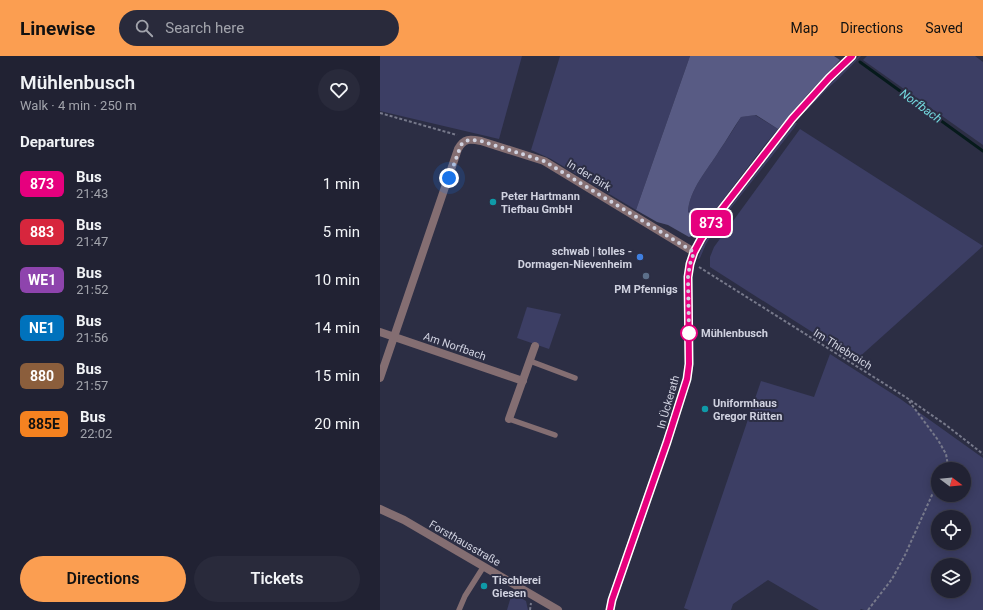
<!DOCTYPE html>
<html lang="en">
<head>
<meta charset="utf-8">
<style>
	body { margin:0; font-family:Roboto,sans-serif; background:#292a3b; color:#f1f3f6; height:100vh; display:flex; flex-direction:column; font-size:15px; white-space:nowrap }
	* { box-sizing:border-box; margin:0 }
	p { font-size:13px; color:#a2a4ac }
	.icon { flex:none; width:22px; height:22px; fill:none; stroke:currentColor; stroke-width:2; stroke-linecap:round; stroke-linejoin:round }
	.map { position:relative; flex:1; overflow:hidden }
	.side { display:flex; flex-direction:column; background:#212233; width:380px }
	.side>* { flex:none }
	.badge { padding:0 8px; border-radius:6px; font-size:14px; line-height:26px }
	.needle { width:26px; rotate:106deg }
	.controls { position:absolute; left:551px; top:406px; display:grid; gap:8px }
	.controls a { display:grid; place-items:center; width:40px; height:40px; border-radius:50%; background:#212233; box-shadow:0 2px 10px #0003,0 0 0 1px #3e3f4e; font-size:20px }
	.you { position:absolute; width:20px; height:20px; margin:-10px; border:3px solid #fff; border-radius:50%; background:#1a73e8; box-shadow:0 0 0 6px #1a73e833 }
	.map>.badge { position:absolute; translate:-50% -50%; box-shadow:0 0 0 2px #fff }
	h2 { padding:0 20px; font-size:15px; line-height:36px }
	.round { display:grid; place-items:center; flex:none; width:42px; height:42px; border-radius:21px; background:#292a3b }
	.headline { display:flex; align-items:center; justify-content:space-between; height:68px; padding:0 20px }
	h1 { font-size:19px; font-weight:600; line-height:30px }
	.primary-button { display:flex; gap:8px; margin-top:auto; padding:8px 20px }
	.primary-button a { flex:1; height:46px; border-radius:24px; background:#fb9e51; color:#111; font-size:16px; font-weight:600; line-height:46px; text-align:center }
	.primary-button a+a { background:#292a3b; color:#f1f3f6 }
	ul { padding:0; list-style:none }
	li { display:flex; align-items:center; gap:12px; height:48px; padding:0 20px }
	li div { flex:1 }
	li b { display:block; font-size:15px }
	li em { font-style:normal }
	li .badge { min-width:44px; font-weight:700; text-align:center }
	header { display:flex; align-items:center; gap:24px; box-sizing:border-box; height:56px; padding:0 20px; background:#fb9e51; color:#111 }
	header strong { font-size:19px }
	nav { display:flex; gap:22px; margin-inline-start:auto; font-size:14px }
	.search { width:280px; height:36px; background:#292a3b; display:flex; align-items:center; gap:10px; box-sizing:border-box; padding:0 14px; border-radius:22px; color:#a2a4ac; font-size:15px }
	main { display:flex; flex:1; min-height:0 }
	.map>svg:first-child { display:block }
</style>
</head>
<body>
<header>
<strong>Linewise</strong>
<div class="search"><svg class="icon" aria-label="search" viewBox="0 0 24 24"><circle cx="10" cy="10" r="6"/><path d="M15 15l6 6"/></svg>Search here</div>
<nav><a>Map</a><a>Directions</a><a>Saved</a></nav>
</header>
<main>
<section class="side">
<div class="headline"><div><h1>Mühlenbusch</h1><p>Walk · 4 min · 250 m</p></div><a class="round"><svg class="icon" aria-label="heart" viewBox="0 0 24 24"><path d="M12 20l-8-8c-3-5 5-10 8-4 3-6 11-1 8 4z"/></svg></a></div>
<h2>Departures</h2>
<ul>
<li><span class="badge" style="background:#e6007e;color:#fff">873</span><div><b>Bus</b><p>21:43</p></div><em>1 min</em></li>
<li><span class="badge" style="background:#d7263d;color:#fff">883</span><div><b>Bus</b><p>21:47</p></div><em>5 min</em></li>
<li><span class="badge" style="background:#8e44ad;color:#fff">WE1</span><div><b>Bus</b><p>21:52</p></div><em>10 min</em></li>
<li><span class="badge" style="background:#0072bc;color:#fff">NE1</span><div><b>Bus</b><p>21:56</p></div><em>14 min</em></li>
<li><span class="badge" style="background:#8b5e3c;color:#fff">880</span><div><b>Bus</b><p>21:57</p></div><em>15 min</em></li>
<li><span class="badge" style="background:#f58220;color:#111">885E</span><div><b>Bus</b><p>22:02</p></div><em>20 min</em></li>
</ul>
<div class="primary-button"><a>Directions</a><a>Tickets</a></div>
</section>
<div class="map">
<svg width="603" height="554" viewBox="0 0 603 554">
	<rect width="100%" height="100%" fill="#2c2e44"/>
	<g fill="#3c3e64" fill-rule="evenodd">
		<polygon points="0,0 142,0 119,83 0,55"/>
		<polygon points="180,0 310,0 256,154 171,103 151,94"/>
		<polygon points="479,0 481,0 456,25 447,33 426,55 426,54 451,27"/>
		<polygon points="487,0 595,0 603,6 603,89 483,4"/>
		<path d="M375,59l23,14 -14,17 -61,80 -15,-14c1,-22 20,-43 31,-61 8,-11 15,-23 22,-34z"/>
		<polygon points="415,67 417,67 414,72 340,166 326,188 320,202 318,203 322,191 339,165"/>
		<polygon points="420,73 603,190 476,304 330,211 330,201 334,191"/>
		<polygon points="147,251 181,258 169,293 137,282"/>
		<path d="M450,298l69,44 84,60v152h-119l-3,-1 -1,1h-41l-51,-30 -35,24 -2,6h-42l-5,-2 77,-227 53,16zM558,413h26v26h-26zM558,461h26v26h-26zM558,509h26v26h-26z"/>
		<polygon points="132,537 146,545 148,554 127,554"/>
	</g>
	<path fill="#585b84" d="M310,0h144l6,4 -32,34 -30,35 -22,-14 -15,2c-8,11 -14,23 -22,34 -11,18 -30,39 -31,61l15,14 -6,8 -8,3 -21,-12 -11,-3 -21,-12z"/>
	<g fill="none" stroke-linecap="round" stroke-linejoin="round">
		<polyline stroke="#061a1b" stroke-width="3" points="480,6 603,95"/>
		<g stroke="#77798b" stroke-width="2" stroke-dasharray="3 2" stroke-linecap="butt">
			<polyline points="0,57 77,79"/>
			<polyline points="319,211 527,342 566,369 603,398"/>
			<polyline points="529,345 558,384 566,398 568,410 568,413"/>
			<polyline points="150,554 151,547"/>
			<polyline points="488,554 512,523 525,499 552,439 558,431"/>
		</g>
		<g stroke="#846e72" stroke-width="5.5">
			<polyline points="150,305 195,322"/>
			<polyline points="129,363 175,379"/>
			<polyline points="79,554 85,540 104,510"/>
		</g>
		<g stroke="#846e72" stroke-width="8">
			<polyline points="0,276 143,325"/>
			<path d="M0,322l78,-229c6,-11 12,-10 23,-8l63,20 150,91"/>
			<polyline points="129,363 155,290"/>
			<polyline points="0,453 24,464 178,554"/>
		</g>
		<polyline stroke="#b39097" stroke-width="8" points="230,554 232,544 287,386 307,323 309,308 308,221 310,208 314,196 321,183 335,162 412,63 449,22 472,0"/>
	</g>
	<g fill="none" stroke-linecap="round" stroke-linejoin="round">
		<g stroke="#fff" stroke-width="9">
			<polyline id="line" points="230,554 232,544 287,386 307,323 309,308 308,221 310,208 314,196 321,183 335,162 412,63 449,22 472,0"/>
		</g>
		<use href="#line" stroke="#e6007e" stroke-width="6"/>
		<path stroke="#d0d2e0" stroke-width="4" stroke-dasharray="0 7.2" d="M69,122l12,-33c6,-7 12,-5 20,-4l63,20 150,91 -4,12 -2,13 1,56"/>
	</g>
	<g fill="#0f9aa8" stroke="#2c2e44" stroke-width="1.5">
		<circle cx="113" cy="146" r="4"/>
		<circle cx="325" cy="353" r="4"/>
		<circle cx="104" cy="530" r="4"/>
	</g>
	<circle fill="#3f7fe0" stroke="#2c2e44" stroke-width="1.5" cx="260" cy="201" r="4"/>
	<circle fill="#5c6f8a" stroke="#2c2e44" stroke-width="1.5" cx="266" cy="220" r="4"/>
	<circle fill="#fff" stroke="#e6007e" stroke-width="2" cx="309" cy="277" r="8"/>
	<g text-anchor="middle" stroke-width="4" stroke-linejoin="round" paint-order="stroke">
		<g font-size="11" fill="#d0d2e0" stroke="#2c2e44">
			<text transform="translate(209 119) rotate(31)" y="4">In der Birk</text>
			<text transform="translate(75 290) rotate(19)" y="4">Am Norfbach</text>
			<text transform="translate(463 293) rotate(32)" y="4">Im Thiebroich</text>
			<text transform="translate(288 346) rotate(-74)" y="4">In Ückerath</text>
			<text transform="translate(85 487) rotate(30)" y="4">Forsthausstraße</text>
		</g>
		<g font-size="11" font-weight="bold" fill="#d0d2e0" stroke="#2c2e44" text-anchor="start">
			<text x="121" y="144">Peter Hartmann<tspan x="121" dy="13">Tiefbau GmbH</tspan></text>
			<text x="252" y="199" text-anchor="end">schwab | tolles -<tspan x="252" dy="13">Dormagen-Nievenheim</tspan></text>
			<text x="266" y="237" text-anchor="middle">PM Pfennigs</text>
			<text x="333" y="351">Uniformhaus<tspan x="333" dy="13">Gregor Rütten</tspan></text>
			<text x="112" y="528">Tischlerei<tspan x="112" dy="13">Giesen</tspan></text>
		</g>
		<g font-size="11" font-weight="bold" fill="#d0d2e0" stroke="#2c2e44" text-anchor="start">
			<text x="321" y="281">Mühlenbusch</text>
		</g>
		<g font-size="12" font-style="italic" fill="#73d8de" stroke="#2c2e44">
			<text transform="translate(541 50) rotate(36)" y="4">Norfbach</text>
		</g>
	</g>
</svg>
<div class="controls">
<a><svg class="needle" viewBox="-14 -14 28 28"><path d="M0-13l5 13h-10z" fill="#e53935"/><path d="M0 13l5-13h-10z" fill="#a2a4ac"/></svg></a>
<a><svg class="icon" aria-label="locate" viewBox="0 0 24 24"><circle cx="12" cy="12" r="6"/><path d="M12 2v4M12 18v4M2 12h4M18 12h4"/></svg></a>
<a><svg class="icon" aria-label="layers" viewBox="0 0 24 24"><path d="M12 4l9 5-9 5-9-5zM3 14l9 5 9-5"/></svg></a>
</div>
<div class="you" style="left:69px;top:122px"></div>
<b class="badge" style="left:331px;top:167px;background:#e6007e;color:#fff">873</b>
</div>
</main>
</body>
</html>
